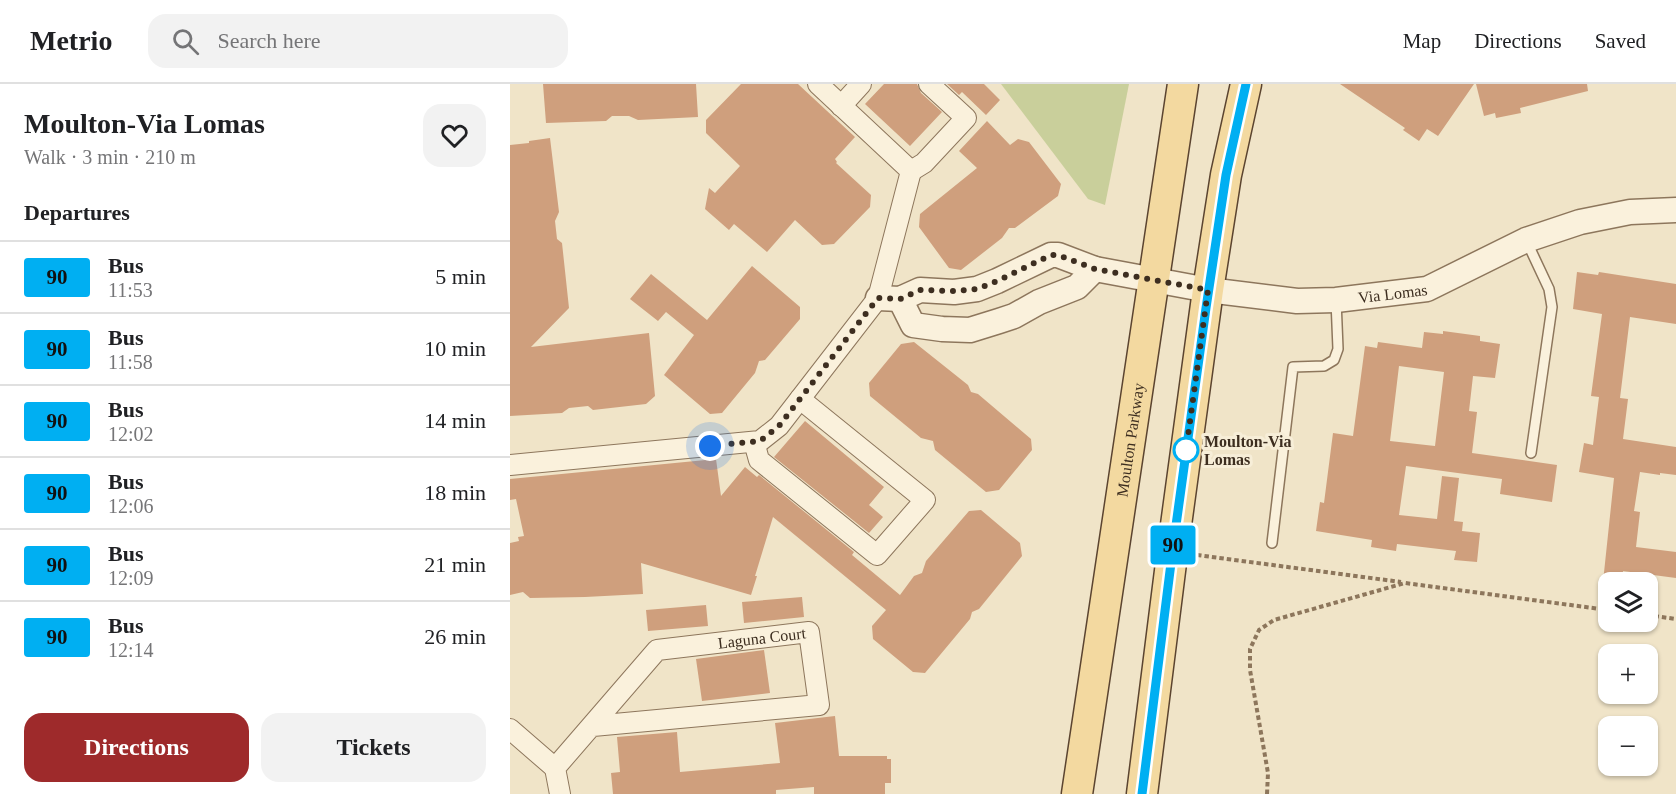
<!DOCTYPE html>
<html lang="en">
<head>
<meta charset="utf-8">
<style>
	body { margin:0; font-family:Georgia,serif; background:#f2f2f2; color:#202124; height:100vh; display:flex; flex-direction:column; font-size:22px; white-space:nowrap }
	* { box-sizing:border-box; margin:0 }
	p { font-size:20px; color:#757577 }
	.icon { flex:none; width:33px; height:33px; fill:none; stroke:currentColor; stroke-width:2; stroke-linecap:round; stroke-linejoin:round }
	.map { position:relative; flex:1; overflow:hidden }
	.side { display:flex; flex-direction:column; background:#fff; width:510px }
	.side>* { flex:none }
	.badge { padding:0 12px; border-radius:4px; font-size:21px; line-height:39px }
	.buttons { position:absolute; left:1088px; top:488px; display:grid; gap:12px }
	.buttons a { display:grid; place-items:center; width:60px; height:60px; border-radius:12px; background:#fff; box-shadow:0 2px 4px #0004; font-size:30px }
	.you { position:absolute; width:30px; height:30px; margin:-15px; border:4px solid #fff; border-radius:50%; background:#1a73e8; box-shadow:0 0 0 9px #1a73e833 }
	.map>.badge { position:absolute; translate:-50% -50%; box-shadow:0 0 0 3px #fff }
	h2 { padding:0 24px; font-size:22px; line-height:54px }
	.round { display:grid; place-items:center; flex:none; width:63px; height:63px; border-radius:18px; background:#f2f2f2 }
	.headline { display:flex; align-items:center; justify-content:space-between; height:102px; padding:0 24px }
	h1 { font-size:28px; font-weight:700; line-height:45px }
	.button { display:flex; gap:12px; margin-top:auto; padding:12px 24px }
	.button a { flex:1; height:69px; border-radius:18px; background:#9e2a2b; color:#fff; font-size:24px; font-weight:700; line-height:69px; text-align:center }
	.button a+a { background:#f2f2f2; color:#202124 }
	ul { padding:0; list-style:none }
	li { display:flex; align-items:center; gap:18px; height:72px; padding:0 24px; border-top:2px solid #e0e0e0 }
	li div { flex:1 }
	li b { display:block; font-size:22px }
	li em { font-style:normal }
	li .badge { min-width:66px; font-weight:700; text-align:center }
	header { display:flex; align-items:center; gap:36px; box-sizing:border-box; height:84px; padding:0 30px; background:#fff; border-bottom:2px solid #e0e0e0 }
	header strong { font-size:28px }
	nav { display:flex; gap:33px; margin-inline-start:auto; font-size:21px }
	.search { width:420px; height:54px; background:#f2f2f2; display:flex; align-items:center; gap:15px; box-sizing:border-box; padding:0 21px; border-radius:18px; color:#757577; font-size:22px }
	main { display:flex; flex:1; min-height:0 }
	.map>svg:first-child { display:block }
</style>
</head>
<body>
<header>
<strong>Metrio</strong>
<div class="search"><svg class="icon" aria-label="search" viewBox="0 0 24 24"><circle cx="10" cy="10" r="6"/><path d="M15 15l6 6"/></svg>Search here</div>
<nav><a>Map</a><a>Directions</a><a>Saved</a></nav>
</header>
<main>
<section class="side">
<div class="headline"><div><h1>Moulton-Via Lomas</h1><p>Walk · 3 min · 210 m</p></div><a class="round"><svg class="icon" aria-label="heart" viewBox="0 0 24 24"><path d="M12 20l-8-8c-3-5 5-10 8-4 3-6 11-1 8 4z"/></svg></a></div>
<h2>Departures</h2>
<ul>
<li><span class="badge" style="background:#00aff2;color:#111">90</span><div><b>Bus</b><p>11:53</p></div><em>5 min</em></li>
<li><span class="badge" style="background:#00aff2;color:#111">90</span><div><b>Bus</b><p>11:58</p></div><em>10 min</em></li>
<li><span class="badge" style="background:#00aff2;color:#111">90</span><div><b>Bus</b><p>12:02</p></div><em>14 min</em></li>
<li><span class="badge" style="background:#00aff2;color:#111">90</span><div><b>Bus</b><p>12:06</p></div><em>18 min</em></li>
<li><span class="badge" style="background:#00aff2;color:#111">90</span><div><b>Bus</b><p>12:09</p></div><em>21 min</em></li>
<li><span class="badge" style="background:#00aff2;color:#111">90</span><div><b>Bus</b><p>12:14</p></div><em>26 min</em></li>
</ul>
<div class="button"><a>Directions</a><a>Tickets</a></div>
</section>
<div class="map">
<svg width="1166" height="710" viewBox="0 0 1166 710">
	<rect width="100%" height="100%" fill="#f0e4c8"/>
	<polygon fill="#c9cf9b" points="491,0 619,0 595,121 578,115"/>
	<g fill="#cf9f7d" fill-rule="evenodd">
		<polygon points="33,0 186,0 188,33 128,36 119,32 102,32 96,37 36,39"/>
		<polygon points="231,0 288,0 345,53 325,75 327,78 326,79 361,111 360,123 324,160 312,161 285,136 257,168 224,140 219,146 195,125 199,104 205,109 230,82 196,49 196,36"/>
		<polygon points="374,0 407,0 411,9 432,28 400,62 355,20"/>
		<polygon points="437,0 474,0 490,16 476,31 452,8 449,11"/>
		<polygon points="830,0 964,0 928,52 917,45 909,57 893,46 895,44"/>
		<polygon points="966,0 1077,0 1078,7 1010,24 1011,29 986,34 985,29 974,32"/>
		<polygon points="477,37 500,61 508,55 519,58 551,100 548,112 505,144 499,144 492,154 451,186 439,184 409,143 410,130 467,84 449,67"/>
		<polygon points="40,54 49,128 45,137 47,155 52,159 59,224 21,263 139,249 145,312 136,320 83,326 78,322 59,324 52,329 0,332 0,61 19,59 19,57"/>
		<polygon points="242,182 290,223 290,235 255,276 249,277 245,289 212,329 200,330 154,291 184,251 156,228 148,237 120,215 141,190 197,236"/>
		<polygon points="1067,188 1088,191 1089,188 1166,200 1166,240 1120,233 1110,314 1118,315 1113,355 1166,363 1166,391 1150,389 1150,391 1130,388 1124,427 1130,428 1126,463 1166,468 1166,494 1113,487 1112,498 1093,498 1104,394 1069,388 1074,359 1083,361 1089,313 1081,312 1092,230 1063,225"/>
		<path d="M933,247l37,5v5l20,3 -5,34 -22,-2 -4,35 8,1 -5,41 85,12 -5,37 -52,-8 2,-15 -96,-13 -7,49 38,4 5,-43 17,2 -5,43 9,1 -1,9 18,2 -3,29 -23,-2 2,-9 -59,-7 -1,7 -25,-4 1,-7 -56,-9 4,-29 4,1 9,-70 20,3 12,-90 12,2 1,-6 44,6 2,-16 19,2zM889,282l45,6 -9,74 -45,-5z"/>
		<polygon points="404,258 458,301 461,308 468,310 521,355 522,366 489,406 476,408 425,366 423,357 411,354 360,312 359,299 391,260"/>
		<polygon points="295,337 374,403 359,421 373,433 359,449 264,373"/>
		<polygon points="206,375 211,412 235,383 247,393 249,391 344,468 342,471 390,511 404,492 412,489 416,477 459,427 471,426 510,459 512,472 469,525 462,528 460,535 415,589 403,588 363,555 362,542 376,526 263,433 245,492 247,492 241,511 131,479 133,510 75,513 20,514 13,508 0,511 0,459 9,457 8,453 14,452 6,415 0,416 0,395"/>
		<polygon points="292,513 294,533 234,539 232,518"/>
		<polygon points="196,521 198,542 138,547 136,526"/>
		<polygon points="254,566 260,609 192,617 186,575"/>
		<polygon points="325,632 329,672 377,672 377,675 381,675 381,699 375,699 375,710 304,710 304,703 266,706 266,710 103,710 101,689 110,688 107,653 167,648 170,688 270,679 265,639"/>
	</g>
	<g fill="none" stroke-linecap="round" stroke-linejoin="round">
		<g stroke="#8d765c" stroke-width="12">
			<g id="service">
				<polyline points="1016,156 1039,205 1042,223 1021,369"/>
				<polyline points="762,459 783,283 814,282 824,276 828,265 826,216"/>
			</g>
		</g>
		<g stroke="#8d765c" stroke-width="22">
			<g id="minor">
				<polyline points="331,22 351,0"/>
				<polyline points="401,87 414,79 456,34 419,0"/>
				<polyline points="244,358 249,376 367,471 415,416 290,315"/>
				<polyline points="0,381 250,357 269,342 368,214 401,87 308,0"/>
				<polyline points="0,645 45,684"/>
				<path id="s1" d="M50,710l-5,-26 102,-118 152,-18 10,73 -226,21"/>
			</g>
		</g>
		<g stroke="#8d765c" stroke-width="27">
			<g id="tertiary">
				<path id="s2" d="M368,214l22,1 20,-9 34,2 23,-3 20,-8 54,-26h7l37,14 113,21 89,11 39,-1 91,-11 99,-49 54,-18 50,-10 46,-2"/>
				<polyline points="390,215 403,241 432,245 460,246 489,237 504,232 529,218 567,203 585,185"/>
			</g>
		</g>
		<g stroke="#5b4430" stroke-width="33">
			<g id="primary">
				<path id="s3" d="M567,710l106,-710"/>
				<polyline points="632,710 663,463 698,206 716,91 736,0"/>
			</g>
		</g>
		<g stroke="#8d765c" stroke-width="4" stroke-dasharray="4.5 3" stroke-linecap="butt">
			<polyline points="687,471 891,498"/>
			<polyline points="1137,531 1166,535"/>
			<polyline points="757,710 758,689 740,586 740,565 749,546 764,536 895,499 1098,526"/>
		</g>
		<use href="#service" stroke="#faf1dc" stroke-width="9"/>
		<use href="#minor" stroke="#faf1dc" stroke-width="20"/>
		<use href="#tertiary" stroke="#faf1dc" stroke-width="24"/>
		<use href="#primary" stroke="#f3d9a0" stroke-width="30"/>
	</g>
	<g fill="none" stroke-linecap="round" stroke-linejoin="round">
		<g stroke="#fff" stroke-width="14">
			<polyline id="line" points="632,710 663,463 696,224 716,91 736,0"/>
		</g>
		<use href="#line" stroke="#00aff2" stroke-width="9"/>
		<polyline stroke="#3d2e20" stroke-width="6" stroke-dasharray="0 10.8" points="200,362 250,357 269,342 368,214 390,215 410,206 444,207 467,205 487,197 541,171 548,171 585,185 698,206 675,374 676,366"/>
	</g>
	<circle fill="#fff" stroke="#00aff2" stroke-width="3" cx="676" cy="366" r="12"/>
	<g text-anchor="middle" stroke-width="6" stroke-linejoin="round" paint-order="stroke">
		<g font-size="16" fill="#3d2e20" stroke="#f7eed8">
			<text dy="6" stroke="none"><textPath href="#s2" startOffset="530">Via Lomas</textPath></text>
			<text dy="6" stroke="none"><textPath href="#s3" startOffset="358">Moulton Parkway</textPath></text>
			<text dy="6" stroke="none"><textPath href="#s1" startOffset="288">Laguna Court</textPath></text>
		</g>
		<g font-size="16" font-weight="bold" fill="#3d2e20" stroke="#f7eed8" text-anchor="start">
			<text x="694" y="363">Moulton-Via<tspan x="694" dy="18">Lomas</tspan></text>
		</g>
	</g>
</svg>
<div class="buttons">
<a><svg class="icon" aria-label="layers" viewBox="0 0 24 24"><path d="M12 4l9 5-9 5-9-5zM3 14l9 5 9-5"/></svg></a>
<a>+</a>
<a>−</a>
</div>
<div class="you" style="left:200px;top:362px"></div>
<b class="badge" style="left:663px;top:461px;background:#00aff2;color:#111">90</b>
</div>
</main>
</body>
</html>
